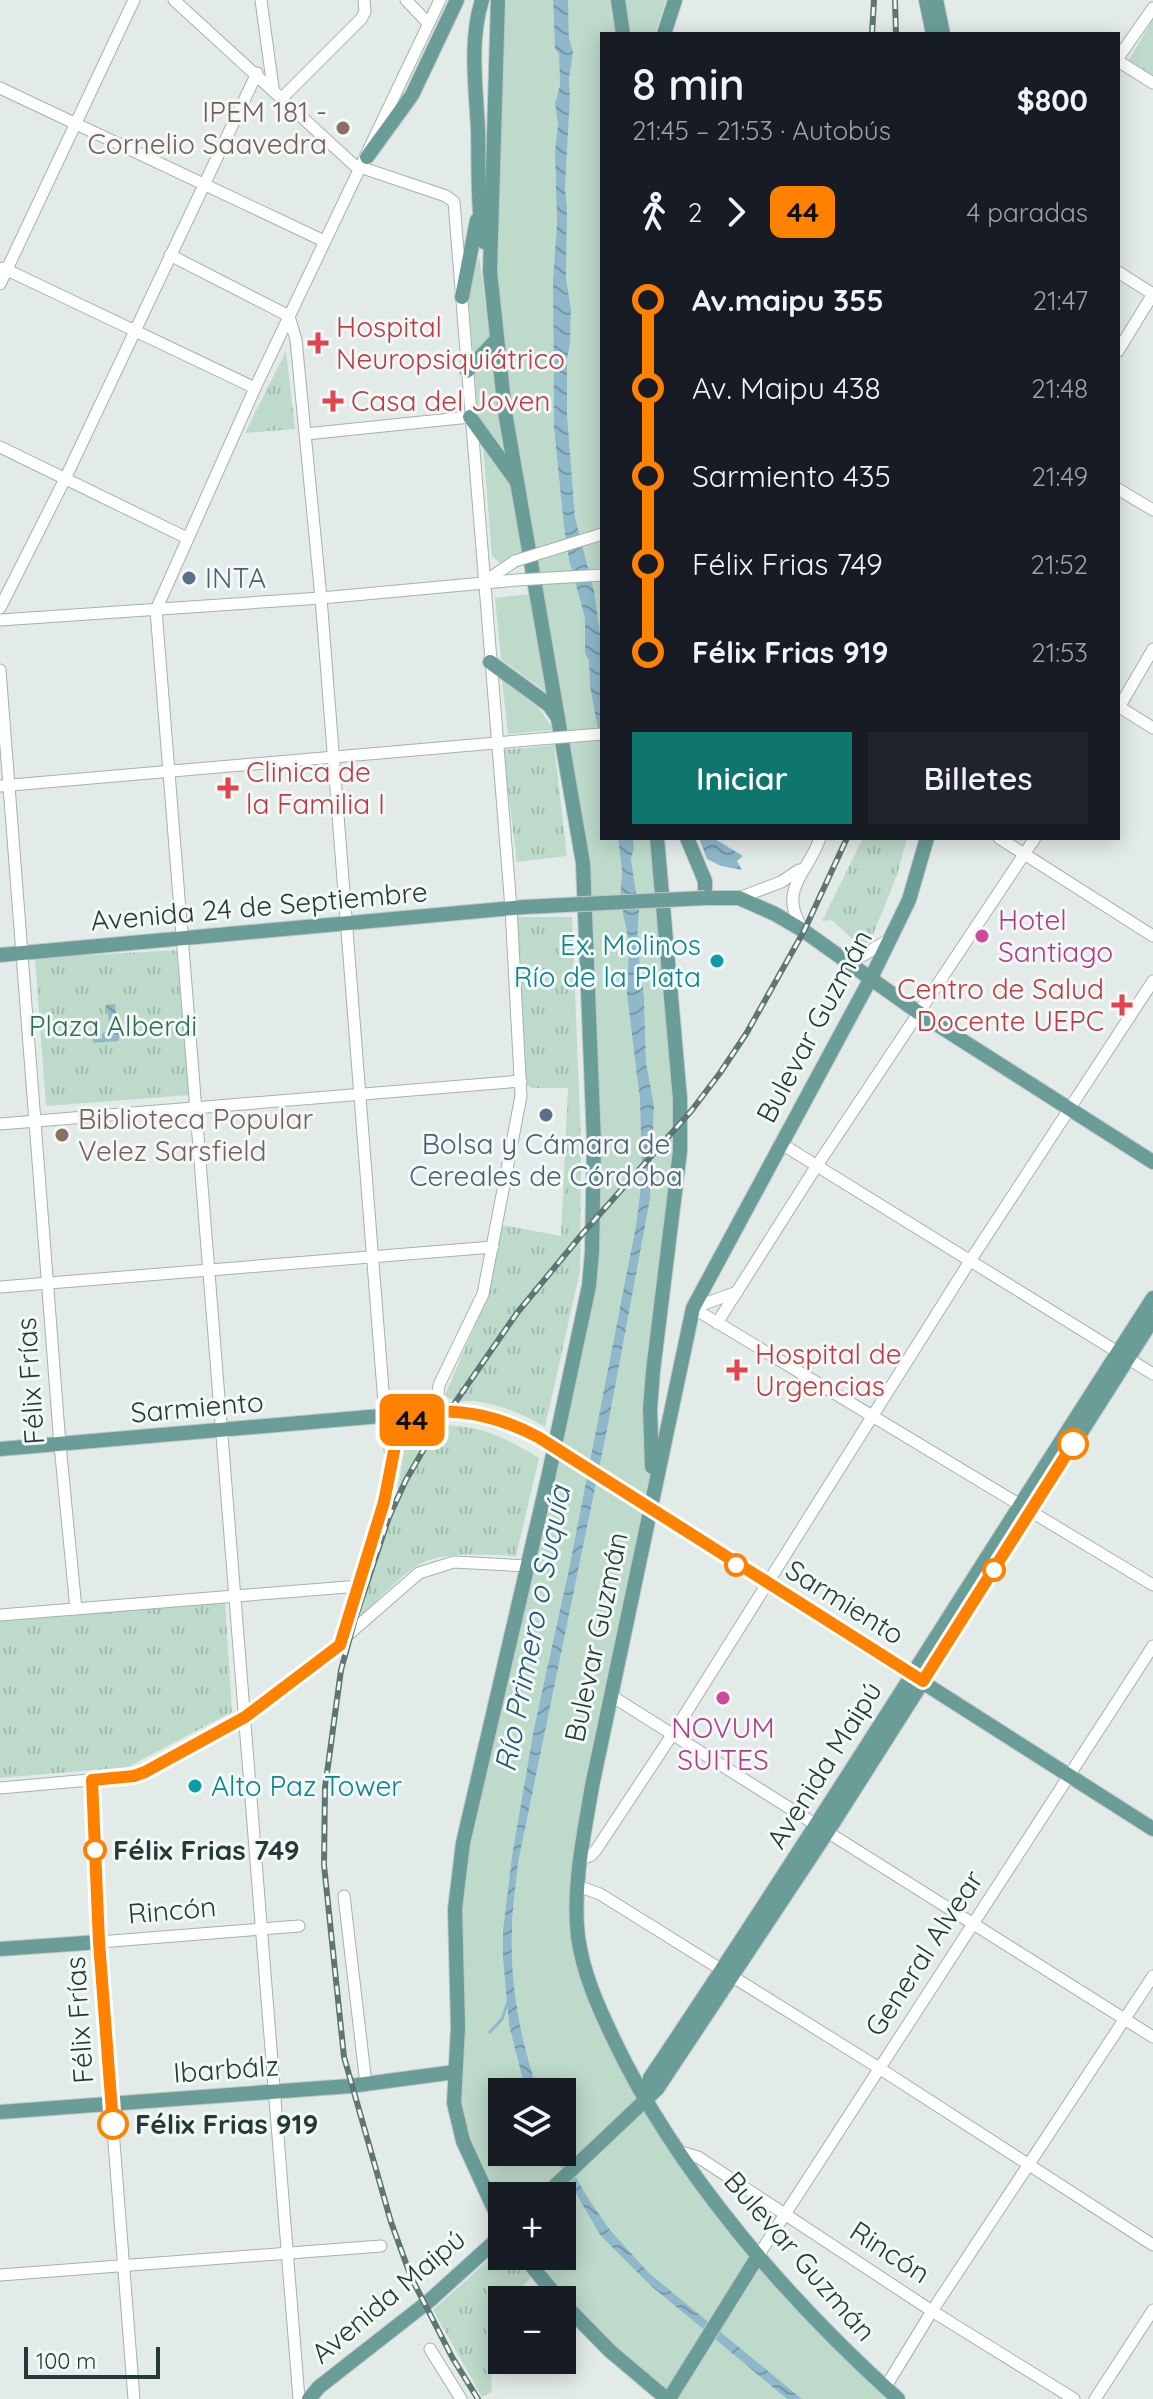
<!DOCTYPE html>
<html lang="es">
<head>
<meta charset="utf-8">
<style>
	body { margin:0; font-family:Quicksand,sans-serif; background:#20242c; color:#f1f3f6; height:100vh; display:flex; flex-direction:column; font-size:30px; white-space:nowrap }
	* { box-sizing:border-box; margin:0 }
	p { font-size:26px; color:#9ea1a6 }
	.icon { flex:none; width:44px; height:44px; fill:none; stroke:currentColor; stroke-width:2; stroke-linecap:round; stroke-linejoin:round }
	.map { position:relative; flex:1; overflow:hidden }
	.drawer { position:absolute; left:600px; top:32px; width:520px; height:808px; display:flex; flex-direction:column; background:#171b24; border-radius:0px; box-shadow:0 4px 20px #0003 }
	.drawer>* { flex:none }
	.badge { padding:0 16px; border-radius:12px; font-size:28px; line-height:52px }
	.tools { position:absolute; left:488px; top:2078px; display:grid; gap:16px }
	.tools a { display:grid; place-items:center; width:88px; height:88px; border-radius:0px; background:#171b24; box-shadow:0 4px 20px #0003; font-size:40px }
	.scale { position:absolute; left:24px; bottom:20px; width:136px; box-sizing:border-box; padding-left:8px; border:4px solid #243a38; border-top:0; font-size:22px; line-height:28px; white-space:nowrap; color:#243a38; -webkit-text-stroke:6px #f2f8f6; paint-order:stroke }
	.map>.badge { position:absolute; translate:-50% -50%; box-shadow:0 0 0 4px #fff }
	.legs { display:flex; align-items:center; gap:12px; height:88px; padding:0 32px; font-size:26px }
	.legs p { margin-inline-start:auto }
	.head { display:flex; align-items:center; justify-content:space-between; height:136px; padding:0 32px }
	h1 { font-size:44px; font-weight:600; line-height:60px }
	.cta { display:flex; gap:16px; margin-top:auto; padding:16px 32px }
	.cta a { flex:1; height:92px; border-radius:0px; background:#0f766e; color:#fff; font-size:32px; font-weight:600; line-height:92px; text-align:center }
	.cta a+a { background:#20242c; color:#f1f3f6 }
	ul { padding:0 32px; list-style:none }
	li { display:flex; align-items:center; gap:28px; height:88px; font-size:30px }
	li i { display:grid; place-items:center; width:12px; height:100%; margin:0 10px; background:currentColor }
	li i::after { content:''; width:20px; height:20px; margin:-10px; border:6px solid; border-radius:50%; background:#171b24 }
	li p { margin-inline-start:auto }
	li:first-child i { background:linear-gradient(#0000 50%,currentColor 0) }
	li:last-child i { background:linear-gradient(currentColor 50%,#0000 0) }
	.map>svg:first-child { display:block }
</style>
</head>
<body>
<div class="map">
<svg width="1153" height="2399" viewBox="0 0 1153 2399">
	<defs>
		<pattern id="park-tufts" width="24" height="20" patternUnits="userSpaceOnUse" patternTransform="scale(2)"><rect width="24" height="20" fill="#bddaca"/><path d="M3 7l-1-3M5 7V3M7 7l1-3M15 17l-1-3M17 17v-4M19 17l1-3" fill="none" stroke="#a2bcae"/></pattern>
		<pattern id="water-waves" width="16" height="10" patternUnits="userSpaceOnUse" patternTransform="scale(2)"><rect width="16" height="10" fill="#8fb8cb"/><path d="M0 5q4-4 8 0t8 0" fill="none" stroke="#7597a6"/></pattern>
	</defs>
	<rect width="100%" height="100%" fill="#e2ebe8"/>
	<g fill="#bddaca">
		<polygon points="498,0 553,0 555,49 559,54 560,85 555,103 558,124 555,152 557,223 553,279 554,429 564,527 569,560 585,618 585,653 589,661 590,686 602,752 602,838 618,838 622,870 620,901 629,941 627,995 640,1100 642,1178 636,1224 569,1569 534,1728 512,1856 503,1930 503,1959 509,2025 526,2092 502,2092 502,2152 552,2152 600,2235 650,2285 787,2399 667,2399 523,2256 562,2256 562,2196 502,2196 502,2226 457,2122 455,1909 589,1286 584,886 490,271"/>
		<polygon points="568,0 618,0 623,34 602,34 602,648 594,591 575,517 567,414 567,359 570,344 571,309 566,278 567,208 565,188 570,98 569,78 573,52 569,38"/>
		<polygon points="624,0 666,0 655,34 629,34"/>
		<polygon points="479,256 506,452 478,417 468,294"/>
		<polygon points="483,445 512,475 524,555 500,563 492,556"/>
		<polygon points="531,594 547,693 501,659 495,598"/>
		<polygon points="502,680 538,707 554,730 508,734"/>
		<path d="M633,838h24l23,261 -27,272v121l-61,294 -13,153 54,138 114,163 151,159h-96l-153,-126 -39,-43 -24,-35 -24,-43v-60h-24c-17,-51 -28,-106 -26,-160 0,-23 4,-46 6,-69l90,-438 42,-226 4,-93 -8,-44 -2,-65 -7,-56 2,-30 -8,-52 3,-11z"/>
	</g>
	<g fill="url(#park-tufts)">
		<polygon points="1153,19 1153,75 1129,60"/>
		<polygon points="286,351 295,429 245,433"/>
		<polygon points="554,745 567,856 517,862 503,750"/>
		<polygon points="863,838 907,838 897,875 870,942 859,945 832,920 822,921"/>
		<path d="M513,917h59l9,226 -1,128 -35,156c-21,-13 -46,-23 -71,-26 -10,0 -22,2 -29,-6l35,-81 22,-89 59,11 7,-148h-36l-11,-7z"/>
		<polygon points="181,950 190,1095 46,1106 35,958"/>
		<path d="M428,1425c50,-1 69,8 111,33l-23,98c-28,-1 -60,-4 -87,4 -21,6 -55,44 -71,60l5,-24 32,-91 10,-59 4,-10z"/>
		<polygon points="225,1601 232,1712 128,1767 0,1778 0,1619"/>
		<path d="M502,2248v8h9l20,22 -12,12 -10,3 -2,7h-5c0,31 -13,61 -10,92l-10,5 -49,-87z"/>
	</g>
	<g fill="url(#water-waves)">
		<polygon points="553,0 568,0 569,38 573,52 569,78 570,98 565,188 567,208 566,278 571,309 570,344 567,359 567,414 575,517 594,591 602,648 602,752 590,686 589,661 585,653 585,618 569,560 564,527 554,428 553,279 557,223 555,152 558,124 555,103 560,85 559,54 555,49"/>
		<path d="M618,838h15l1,10 -3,11 8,52 -2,30 7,56 2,65 8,44 -4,93 -42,226 -90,438c-2,23 -6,46 -6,69 -2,54 9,109 26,160h-12l-17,-67 -6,-66v-29l9,-74 22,-128 35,-159 67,-344 6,-47 -2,-78 -13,-105 2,-54 -9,-40 2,-31z"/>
		<polygon points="699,838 713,838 743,856 737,861 742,870 721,866 707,859"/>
		<polygon points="115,1004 120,1036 118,1041 93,1043 92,1033 96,1033 96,1039 102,1039 102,1033 111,1031 106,1005"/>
		<polygon points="552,2152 562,2152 586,2195 610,2230 649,2273 802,2399 787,2399 650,2285 600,2235"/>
	</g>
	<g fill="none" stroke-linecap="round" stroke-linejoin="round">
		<polyline stroke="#8fb8cb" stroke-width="3" points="490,2032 502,2019 508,2002"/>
		<g stroke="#a5b2b0" stroke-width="13">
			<g id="minor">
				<polyline points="174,0 354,165 446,196 454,202 511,908 521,1096 483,1294 439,1385 437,1402 440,1411"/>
				<polyline points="261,0 273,88"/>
				<polyline points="406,0 428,23"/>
				<polyline points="1118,58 1153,8"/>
				<polyline points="1118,61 1153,83"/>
				<polyline points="0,88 324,241"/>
				<polyline points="283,97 361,19 365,12 364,0"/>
				<polyline points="170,255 289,316 296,340 321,598 385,1416 392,1462"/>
				<polyline points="3,268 255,388"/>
				<polyline points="1118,272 1153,294"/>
				<polyline points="0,284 134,0"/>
				<polyline points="1118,351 1153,294"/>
				<polyline points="306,434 470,417"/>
				<polyline points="0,447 187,538"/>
				<polyline points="1118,489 1153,510"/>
				<polyline points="484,582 515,561"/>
				<polyline points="0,608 65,479 257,73"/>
				<polyline points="0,620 321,598 517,580"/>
				<polyline points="0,670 60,1445 76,1609"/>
				<polyline points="1118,706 1153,728"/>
				<polyline points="1118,709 1153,649"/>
				<polyline points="0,786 552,738"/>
				<polyline points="999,838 1153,936"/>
				<polyline points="739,898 781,882 799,870"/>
				<path d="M803,930c-26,-42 4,-54 17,-92"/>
				<polyline points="839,954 862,956 888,940"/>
				<polyline points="0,1124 521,1081"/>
				<polyline points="780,1143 1153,1374"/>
				<polyline points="0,1287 493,1247"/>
				<polyline points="693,1308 1153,1585"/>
				<polyline points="693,1308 737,1292"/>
				<polyline points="717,1323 816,1167 1035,838"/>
				<polyline points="0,1615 360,1586"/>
				<polyline points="343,1637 384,1502 395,1446 398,1437 418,1413"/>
				<polyline points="610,1695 1153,2037"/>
				<polyline points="92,1780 99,1942 299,1926"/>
				<polyline points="0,1788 134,1776 145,1772 245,1717 328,1657 350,1633 419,1573 454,1562 527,1566"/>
				<polyline points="580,1859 590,1856 596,1850 672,1735 970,1261 1153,981"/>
				<polyline points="578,1886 600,1894 879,2068 1153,2245"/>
				<polyline points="344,1896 366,2084"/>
				<polyline points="111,2104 134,2399"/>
				<polyline points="678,2151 698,2157 932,2311 1074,2399"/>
				<polyline points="758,2256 1153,1646"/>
				<polyline points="0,2275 381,2246"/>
				<polyline points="430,2349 461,2399"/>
				<polyline points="885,2388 932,2311 1153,1976"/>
				<polyline points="299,2399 156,610 255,388 440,0"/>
				<polyline points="1095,2399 1153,2310"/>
			</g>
		</g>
		<g stroke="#c2c8c7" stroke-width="16">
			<g id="major">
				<path d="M482,0c-13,41 -6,88 -4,130 1,38 -1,75 6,112"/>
				<polyline points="498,0 490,271 505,412 583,863 594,1143 592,1252 589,1286 548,1478 463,1843 455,1909 458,2027 454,2103 463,2141 502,2226"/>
				<polyline points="618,0 623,34"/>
				<polyline points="926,0 933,34"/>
				<polyline points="936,0 943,34"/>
				<polyline points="664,34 675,0"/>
				<polyline points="367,157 412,95 457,0"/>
				<polyline points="462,297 477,220"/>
				<polyline points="467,371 497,339"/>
				<polyline points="470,417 517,482"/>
				<polyline points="490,662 549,705 558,718"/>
				<polyline points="687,838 705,881 705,898 739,898 775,914 804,931 919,1013 1153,1162"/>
				<polyline points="0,955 524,907"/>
				<path d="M0,1449l450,-39c32,3 59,12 88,27"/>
				<polyline points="652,1467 650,1409 653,1371 680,1151 680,1099 657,838"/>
				<polyline points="632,1497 1153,1829"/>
				<polyline points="0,1949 99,1942 111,2104"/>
				<path d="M645,2099l5,-21c172,-257 335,-520 503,-780"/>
				<polyline points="0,2112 350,2086 455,2072"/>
				<polyline points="544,2196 657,2089 828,1831 1153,1319"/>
				<polyline points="523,2256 560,2300"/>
				<polyline points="562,2302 610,2351 667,2399"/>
				<polyline points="309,2399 319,2387 429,2301 502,2235"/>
				<polyline points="669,2399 758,2256"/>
				<path d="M898,2399c-110,-99 -221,-226 -284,-359 -16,-33 -31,-67 -36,-103 -6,-50 6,-102 14,-151l101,-478 178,-330 38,-78 18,-62"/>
			</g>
		</g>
		<use href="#minor" stroke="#fff" stroke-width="11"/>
		<use href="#major" stroke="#6a9d98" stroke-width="14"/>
		<g stroke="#5e7673" stroke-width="6">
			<g id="rail">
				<polyline points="895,0 896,34"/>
				<polyline points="872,34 874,0"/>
				<polyline points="478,2399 452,2357 411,2277 391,2222 344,2057 324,1865 325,1788 341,1670 355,1619 389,1517 406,1480 428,1442 517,1313 583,1233 692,1110 720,1073 746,1034 804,931 847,838"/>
			</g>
		</g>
		<use href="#rail" stroke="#f2f8f6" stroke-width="3" stroke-dasharray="9" stroke-linecap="butt"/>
		<g stroke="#a5b2b0" stroke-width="13" stroke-linecap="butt">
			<g id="minor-bridge">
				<polyline points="515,561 602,534"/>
				<polyline points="517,580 602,575"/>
				<polyline points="552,738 602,734"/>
			</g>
		</g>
		<g stroke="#c2c8c7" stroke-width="16" stroke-linecap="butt">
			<g id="major-bridge">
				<polyline points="524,907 705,898"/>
				<polyline points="538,1437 632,1497"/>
			</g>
		</g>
		<use href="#minor-bridge" stroke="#fff" stroke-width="11"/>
		<use href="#major-bridge" stroke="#6a9d98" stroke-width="14"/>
	</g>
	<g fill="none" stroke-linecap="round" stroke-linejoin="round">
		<g stroke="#fff" stroke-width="18">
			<path id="line-1" d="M113,2124l-14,-182 -7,-162 42,-4 11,-4 100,-55 95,-72 44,-143 11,-56 3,-9 20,-24c44,-5 80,3 120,24l385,244 150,-237"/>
		</g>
		<use href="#line-1" stroke="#ff8100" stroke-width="12"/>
	</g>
	<g fill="#8d6e63" stroke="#f2f8f6" stroke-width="3">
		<circle cx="343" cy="128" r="8"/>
		<circle cx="62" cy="1135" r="8"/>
	</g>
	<g fill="#e0444e" stroke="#f2f8f6" stroke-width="3">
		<path d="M314 331h8v8h8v8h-8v8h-8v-8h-8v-8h8z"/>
		<path d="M329 389h8v8h8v8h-8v8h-8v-8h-8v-8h8z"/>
		<path d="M224 776h8v8h8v8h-8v8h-8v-8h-8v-8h8z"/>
		<path d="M1118 993h8v8h8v8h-8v8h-8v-8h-8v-8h8z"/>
		<path d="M733 1358h8v8h8v8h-8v8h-8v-8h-8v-8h8z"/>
	</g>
	<g fill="#5c6f8a" stroke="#f2f8f6" stroke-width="3">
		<circle cx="189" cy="578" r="8"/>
		<circle cx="546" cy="1115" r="8"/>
	</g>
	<g fill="#d1479c" stroke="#f2f8f6" stroke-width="3">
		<circle cx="982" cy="936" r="8"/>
		<circle cx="723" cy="1698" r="8"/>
	</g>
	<g fill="#0f9aa8" stroke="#f2f8f6" stroke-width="3">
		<circle cx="717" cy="961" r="8"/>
		<circle cx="195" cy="1786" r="8"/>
	</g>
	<g fill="#fff" stroke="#ff8100" stroke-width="4">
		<circle cx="1073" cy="1444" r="14"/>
		<circle cx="736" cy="1565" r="10"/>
		<circle cx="994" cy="1570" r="10"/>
		<circle cx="95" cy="1850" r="10"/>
		<circle cx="113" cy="2124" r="14"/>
	</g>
	<g text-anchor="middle" stroke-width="6" stroke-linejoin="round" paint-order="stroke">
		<g font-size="28" fill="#785e54" stroke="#f2f8f6" text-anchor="end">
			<text x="327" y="122">IPEM 181 -<tspan x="327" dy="32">Cornelio Saavedra</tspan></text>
			<text x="78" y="1129" text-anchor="start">Biblioteca Popular<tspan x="78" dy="32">Velez Sarsfield</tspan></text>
		</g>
		<g font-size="28" fill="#be3a42" stroke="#f2f8f6" text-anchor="start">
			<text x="336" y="337">Hospital<tspan x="336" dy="32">Neuropsiquiátrico</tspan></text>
			<text x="351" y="411">Casa del Joven</text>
			<text x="246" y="782">Clinica de<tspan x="246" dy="32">la Familia I</tspan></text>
			<text x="1104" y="999" text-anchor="end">Centro de Salud<tspan x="1104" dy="32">Docente UEPC</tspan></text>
			<text x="755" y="1364">Hospital de<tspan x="755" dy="32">Urgencias</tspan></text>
		</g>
		<g font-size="28" fill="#4e5e75" stroke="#f2f8f6" text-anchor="start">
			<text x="205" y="588">INTA</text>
			<text x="546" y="1154" text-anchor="middle">Bolsa y Cámara de<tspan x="546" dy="32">Cereales de Córdoba</tspan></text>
		</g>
		<g font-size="28" fill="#243a38" stroke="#f2f8f6">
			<text transform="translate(259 906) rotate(-5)" y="10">Avenida 24 de Septiembre</text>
			<text transform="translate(814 1026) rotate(-62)" y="10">Bulevar Guzmán</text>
			<text transform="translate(30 1381) rotate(-94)" y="10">Félix Frías</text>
			<text transform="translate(197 1407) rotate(-5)" y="10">Sarmiento</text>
			<text transform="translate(845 1602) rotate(32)" y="10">Sarmiento</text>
			<text transform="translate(596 1637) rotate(-78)" y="10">Bulevar Guzmán</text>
			<text transform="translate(824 1765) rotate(-58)" y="10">Avenida Maipú</text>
			<text transform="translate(172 1910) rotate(-5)" y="10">Rincón</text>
			<text transform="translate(924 1953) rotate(-57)" y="10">General Alvear</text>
			<text transform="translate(79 2020) rotate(-94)" y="10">Félix Frías</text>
			<text transform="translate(226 2069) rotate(-4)" y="10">Ibarbálz</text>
			<text transform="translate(890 2252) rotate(33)" y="10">Rincón</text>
			<text transform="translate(800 2256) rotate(49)" y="10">Bulevar Guzmán</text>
			<text transform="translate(388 2296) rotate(-40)" y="10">Avenida Maipú</text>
		</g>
		<g font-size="28" fill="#b23c85" stroke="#f2f8f6" text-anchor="start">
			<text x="998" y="930">Hotel<tspan x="998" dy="32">Santiago</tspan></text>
			<text x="723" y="1738" text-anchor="middle">NOVUM<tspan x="723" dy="32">SUITES</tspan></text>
		</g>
		<g font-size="28" fill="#0d838f" stroke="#f2f8f6" text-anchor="end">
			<text x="701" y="955">Ex. Molinos<tspan x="701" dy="32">Río de la Plata</tspan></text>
			<text x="211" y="1796" text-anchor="start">Alto Paz Tower</text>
		</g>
		<g font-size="28" fill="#316e53" stroke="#f2f8f6">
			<text x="113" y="1036">Plaza Alberdi</text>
		</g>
		<g font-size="28" font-weight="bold" fill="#243a38" stroke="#f2f8f6" text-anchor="start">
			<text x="113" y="1860">Félix Frias 749</text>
			<text x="135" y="2134">Félix Frias 919</text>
		</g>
		<g font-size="30" font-style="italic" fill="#235771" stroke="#f2f8f6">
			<text transform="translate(533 1629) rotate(-79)" y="10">Río Primero o Suquía</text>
		</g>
	</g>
</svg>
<div class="tools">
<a><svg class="icon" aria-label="layers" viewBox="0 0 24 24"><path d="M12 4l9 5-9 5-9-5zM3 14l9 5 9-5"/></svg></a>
<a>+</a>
<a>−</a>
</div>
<div class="scale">100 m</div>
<b class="badge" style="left:412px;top:1420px;background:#ff8100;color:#111">44</b>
<section class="drawer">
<div class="head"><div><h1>8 min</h1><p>21:45 – 21:53 · Autobús</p></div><b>$800</b></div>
<div class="legs"><svg class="icon" aria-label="walk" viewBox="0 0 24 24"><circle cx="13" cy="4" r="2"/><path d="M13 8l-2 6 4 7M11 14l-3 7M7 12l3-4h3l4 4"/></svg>2<svg class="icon" aria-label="forward" viewBox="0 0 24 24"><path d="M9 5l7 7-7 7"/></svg><b class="badge" style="background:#ff8100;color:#111">44</b><p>4 paradas</p></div>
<ul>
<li><i style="color:#ff8100"></i><b>Av.maipu 355</b><p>21:47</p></li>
<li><i style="color:#ff8100"></i><span>Av. Maipu 438</span><p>21:48</p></li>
<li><i style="color:#ff8100"></i><span>Sarmiento 435</span><p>21:49</p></li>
<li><i style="color:#ff8100"></i><span>Félix Frias 749</span><p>21:52</p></li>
<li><i style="color:#ff8100"></i><b>Félix Frias 919</b><p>21:53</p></li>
</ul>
<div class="cta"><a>Iniciar</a><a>Billetes</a></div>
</section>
</div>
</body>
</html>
